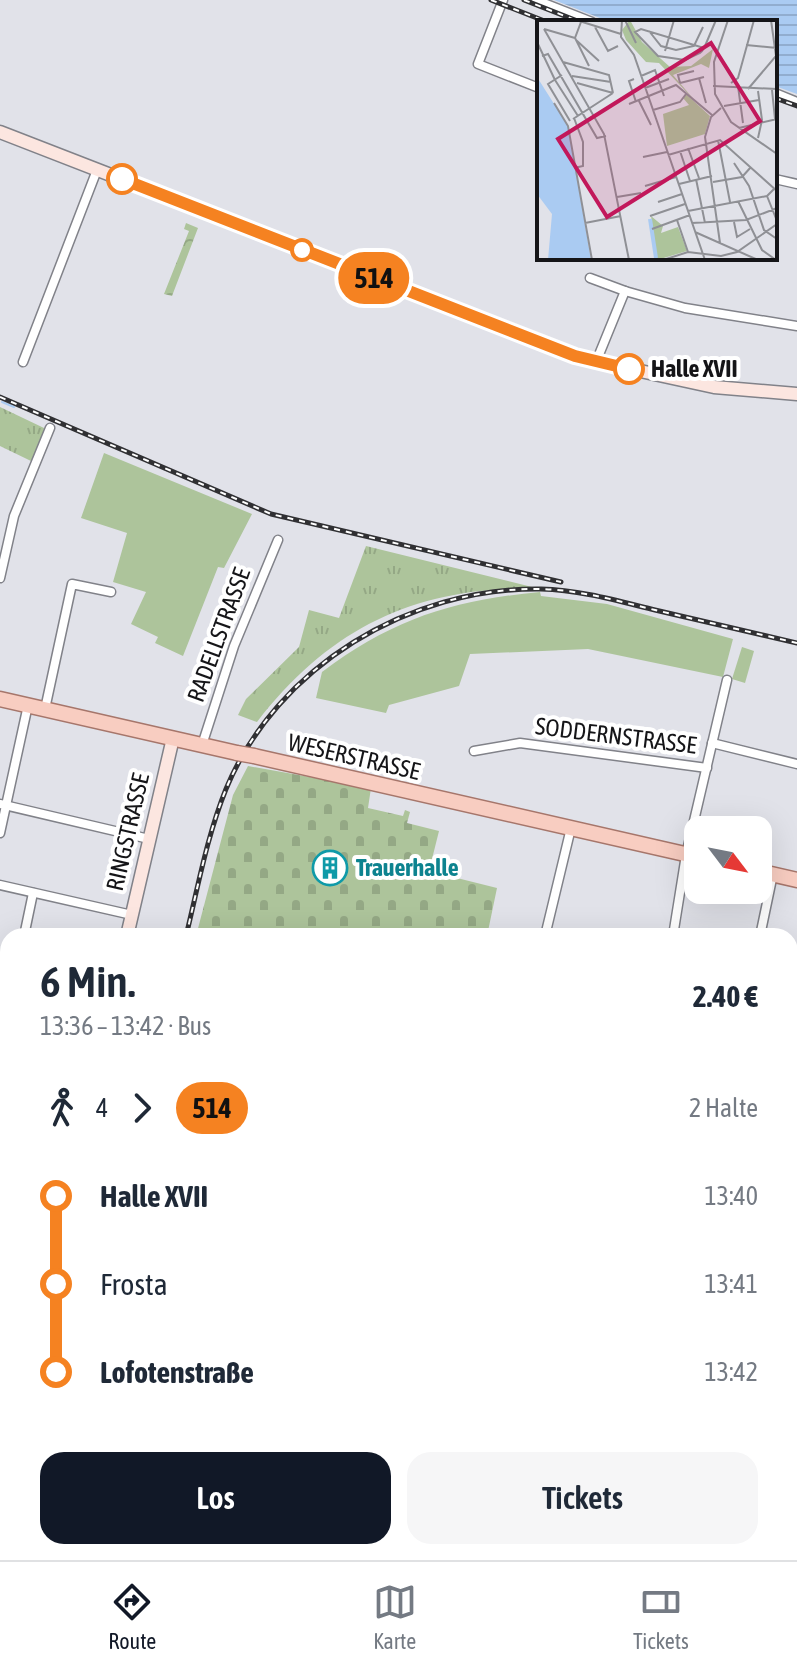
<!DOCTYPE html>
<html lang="de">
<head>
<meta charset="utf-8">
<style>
	body { margin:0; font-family:"Asap Condensed",sans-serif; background:#f6f6f7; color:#1f2937; height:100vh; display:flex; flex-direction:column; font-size:30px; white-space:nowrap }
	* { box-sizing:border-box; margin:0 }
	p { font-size:26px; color:#747a83 }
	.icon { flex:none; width:44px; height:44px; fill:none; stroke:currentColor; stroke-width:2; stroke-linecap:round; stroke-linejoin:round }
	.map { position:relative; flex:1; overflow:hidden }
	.drawer { position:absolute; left:0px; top:928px; width:798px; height:632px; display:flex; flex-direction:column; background:#fff; border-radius:24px 24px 0 0; box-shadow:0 8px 32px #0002 }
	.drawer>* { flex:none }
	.badge { padding:0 16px; border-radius:26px; font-size:28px; line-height:52px }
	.needle { width:52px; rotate:122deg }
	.tools { position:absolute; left:684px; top:816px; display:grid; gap:16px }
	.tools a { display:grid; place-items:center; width:88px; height:88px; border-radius:16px; background:#fff; box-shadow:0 8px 32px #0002; font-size:40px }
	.map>.badge { position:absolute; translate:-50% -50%; box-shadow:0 0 0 4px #fff }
	.legs { display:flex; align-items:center; gap:12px; height:88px; padding:0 40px; font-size:26px }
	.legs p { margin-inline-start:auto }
	.overview { display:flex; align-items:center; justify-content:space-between; height:136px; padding:0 40px }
	h1 { font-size:44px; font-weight:600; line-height:60px }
	.primary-button { display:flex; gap:16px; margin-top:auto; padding:16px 40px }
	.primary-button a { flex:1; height:92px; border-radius:24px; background:#111827; color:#fff; font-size:32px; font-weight:600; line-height:92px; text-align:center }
	.primary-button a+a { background:#f6f6f7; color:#1f2937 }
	ul { padding:0 40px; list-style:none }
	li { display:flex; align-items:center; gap:28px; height:88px; font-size:30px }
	li i { display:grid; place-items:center; width:12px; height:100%; margin:0 10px; background:currentColor }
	li i::after { content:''; width:20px; height:20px; margin:-10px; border:6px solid; border-radius:50%; background:#fff }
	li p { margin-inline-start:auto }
	li:first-child i { background:linear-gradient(#0000 50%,currentColor 0) }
	li:last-child i { background:linear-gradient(currentColor 50%,#0000 0) }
	.menu { display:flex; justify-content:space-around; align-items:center; height:112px; border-top:2px solid #e0e1e3; background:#fff; font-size:22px; color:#747a83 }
	.menu a { display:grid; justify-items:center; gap:4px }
	.menu .current { color:#111827 }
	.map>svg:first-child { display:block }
</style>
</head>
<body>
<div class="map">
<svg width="797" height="1560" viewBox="0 0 797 1560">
	<defs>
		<pattern id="grass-tufts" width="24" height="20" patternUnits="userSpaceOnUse" patternTransform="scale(2)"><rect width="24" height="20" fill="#adc49b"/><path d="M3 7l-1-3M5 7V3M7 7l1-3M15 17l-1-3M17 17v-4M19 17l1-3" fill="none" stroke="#94a885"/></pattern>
		<pattern id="cemetery-stones" width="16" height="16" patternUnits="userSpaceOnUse" patternTransform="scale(2)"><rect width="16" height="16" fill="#adc49b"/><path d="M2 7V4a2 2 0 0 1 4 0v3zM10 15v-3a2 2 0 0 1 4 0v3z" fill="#94a885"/></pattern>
		<pattern id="park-crowns" width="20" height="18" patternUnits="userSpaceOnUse" patternTransform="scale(2)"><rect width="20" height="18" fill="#adc49b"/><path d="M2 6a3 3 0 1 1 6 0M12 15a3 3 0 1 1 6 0" fill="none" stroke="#94a885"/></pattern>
		<pattern id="water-rules" width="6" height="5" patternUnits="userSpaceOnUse" patternTransform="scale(2)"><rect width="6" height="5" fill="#aacbf2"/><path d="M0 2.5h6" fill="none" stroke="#91adcf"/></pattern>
	</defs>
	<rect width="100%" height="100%" fill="#e1e2e9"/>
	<g fill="url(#grass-tufts)">
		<polygon points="0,407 44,428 43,440 31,461 0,446"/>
		<path d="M366,546l170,42c-121,0 -204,38 -279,134l-19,-7 8,-16 53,-52 10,-37 30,8z"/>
	</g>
	<polygon fill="url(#cemetery-stones)" points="248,766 371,788 368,808 403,816 405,810 410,812 407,823 439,831 429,871 497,888 487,936 196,936 233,795"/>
	<g fill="url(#park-crowns)">
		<polygon points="186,223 198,228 172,296 164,294 189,231 184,229"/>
		<polygon points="797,1087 797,1168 790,1174 790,1089"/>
	</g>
	<g fill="#adc49b">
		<polygon points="104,453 252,514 224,568 218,567 183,656 155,643 158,637 131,624 146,592 113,582 127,533 81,518"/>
		<path d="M540,592l1,4 66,8 126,35 -10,38 -135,-28 -118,5 -11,32 -70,19 -3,8 -70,-15 6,-26c71,-53 131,-72 218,-80z"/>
		<polygon points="742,647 754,651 745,683 732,679"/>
	</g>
	<polygon fill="url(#water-rules)" points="554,0 797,0 797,94 775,86 775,22 610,22"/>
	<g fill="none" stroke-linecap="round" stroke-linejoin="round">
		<polyline stroke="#aacbf2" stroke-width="2" points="2,402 14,407"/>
		<g stroke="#818289" stroke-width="11">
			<g id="street">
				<polyline points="503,0 478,64 539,88"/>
				<polyline points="536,0 592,22"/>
				<polyline points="775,93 797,102"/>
				<polyline points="775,179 797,184"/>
				<polyline points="590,278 625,291"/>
				<polyline points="23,362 97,170"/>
				<polyline points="596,362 625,291 685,308 797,326"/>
				<polyline points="0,578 14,516 50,428"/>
				<polyline points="45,709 72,584 111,592"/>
				<polyline points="712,743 797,764"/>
				<polyline points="202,745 234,646 278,540"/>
				<polyline points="474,751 520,743 707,768"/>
				<polyline points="0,804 149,839"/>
				<polyline points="0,833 28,705"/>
				<polyline points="0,885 132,915"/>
				<polyline points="24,936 33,893"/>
				<polyline points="545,936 571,828"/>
				<polyline points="673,936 686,855 727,680"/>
				<polyline points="760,936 773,874"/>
				<polyline points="790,1012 797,1014"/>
				<polyline points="2,1035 8,1009"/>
				<polyline points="0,1153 8,1156"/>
				<polyline points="0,1203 8,1200"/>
				<polyline points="790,1297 797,1282"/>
				<polyline points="0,1407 8,1403"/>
				<polyline points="790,1482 797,1497"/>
				<polyline points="343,1552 362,1560"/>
				<polyline points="13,1560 16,1552"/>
				<polyline points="199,1560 202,1552"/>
			</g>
		</g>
		<g stroke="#818289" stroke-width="15">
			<g id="secondary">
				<polyline points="0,132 585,359 714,387 797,394"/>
				<polyline points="127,936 173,738"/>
				<polyline points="407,1552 407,1560"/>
				<polyline points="687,1552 693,1560"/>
			</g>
		</g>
		<g stroke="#a6766b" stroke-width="17">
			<g id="primary">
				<polyline points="0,699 237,753"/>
				<polyline points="254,756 698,857"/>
				<polyline points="758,871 797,880"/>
			</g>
		</g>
		<use href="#street" stroke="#fff" stroke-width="8"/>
		<use href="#secondary" stroke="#fce6e0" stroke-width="12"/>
		<use href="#primary" stroke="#f8cdc1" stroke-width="14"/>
		<g stroke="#303033" stroke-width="5">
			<g id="rail">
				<polyline points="491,0 547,22"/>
				<polyline points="524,0 580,22"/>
				<polyline points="775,98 797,106"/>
				<polyline points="0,397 271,514 561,582"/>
				<path d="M186,936c12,-49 21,-100 40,-147 51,-123 184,-202 315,-200 39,1 77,12 114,21 47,11 95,22 142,33"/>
				<polyline points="0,1302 8,1295"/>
				<polyline points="0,1371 8,1368"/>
				<polyline points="725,1552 732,1560"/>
			</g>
		</g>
		<use href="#rail" stroke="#fff" stroke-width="2" stroke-dasharray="6" stroke-linecap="butt"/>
		<g stroke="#a6766b" stroke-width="17" stroke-linecap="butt">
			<polyline id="primary-bridge" points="237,753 254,756"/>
		</g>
		<use href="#primary-bridge" stroke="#f8cdc1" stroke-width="14"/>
	</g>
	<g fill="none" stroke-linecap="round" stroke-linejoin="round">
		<g stroke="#fff" stroke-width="18">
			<polyline id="line-1" points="122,179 575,356 629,369"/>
		</g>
		<use href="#line-1" stroke="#f58221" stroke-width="12"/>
	</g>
	<defs>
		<g id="building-ring" transform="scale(1.8)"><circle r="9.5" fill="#fff" stroke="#0f9aa8" stroke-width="1.5"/><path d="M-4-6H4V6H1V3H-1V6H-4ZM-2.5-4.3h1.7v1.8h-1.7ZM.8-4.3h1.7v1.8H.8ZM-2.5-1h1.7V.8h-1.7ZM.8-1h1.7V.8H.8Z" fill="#0f9aa8"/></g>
	</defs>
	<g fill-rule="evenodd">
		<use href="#building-ring" x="330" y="868"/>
	</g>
	<g fill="#fff" stroke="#f58221" stroke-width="4">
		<circle cx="122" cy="179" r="14"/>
		<circle cx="302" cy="250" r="10"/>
		<circle cx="629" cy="369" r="14"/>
	</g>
	<g text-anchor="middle" stroke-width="8" stroke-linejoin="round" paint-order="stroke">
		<g font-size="24" font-weight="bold" fill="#151518" stroke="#fff" text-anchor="start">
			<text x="651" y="377">Halle XVII</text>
		</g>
		<g font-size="24" fill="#151518" stroke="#fff">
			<text transform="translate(219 635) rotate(-70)" y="8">RADELLSTRASSE</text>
			<text transform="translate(616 736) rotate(7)" y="8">SODDERNSTRASSE</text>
			<text transform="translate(354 757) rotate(13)" y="8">WESERSTRASSE</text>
			<text transform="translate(128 832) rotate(-77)" y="8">RINGSTRASSE</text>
		</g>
		<g font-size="24" font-weight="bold" fill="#0d838f" stroke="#fff" text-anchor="start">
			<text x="356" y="876">Trauerhalle</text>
		</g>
	</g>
	<g transform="translate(537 20)">
		<rect width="240" height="240" fill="#e1e2e9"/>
		<path d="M149,74l24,22 -5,18 -38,12 -4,-32 26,-9 -6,-7z" fill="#adc49b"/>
		<path d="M93,0l12,22 28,25 21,-1 22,-17 -4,19 -8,-4 -28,11 23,27 -37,-39 -13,-1 -20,-22 -4,-10z" fill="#adc49b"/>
		<path d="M114,196l12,10 -2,7 17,-6 9,24 -30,9z" fill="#adc49b"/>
		<path d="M0,57l31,49 23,134h-43l4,-46 -15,-20z" fill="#aacbf2"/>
		<path fill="none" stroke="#aacbf2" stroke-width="4" d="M113,199l6,39"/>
		<path fill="none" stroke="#8f9095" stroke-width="2" d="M39,0l45,14M85,0l-1,17 13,18 71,205M88,0l11,23M191,0l-14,42 1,32 16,28 46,32M44,2l-6,16 14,28M58,7l13,24 10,-5M7,9l60,105 25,126M7,9l31,9M112,11l12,15 15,4 18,-4 9,-19M39,20l23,21M0,22l18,38M209,25l31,3M167,28l-63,-19 -6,3 23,24 27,4 15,-7 2,-2 2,-3 1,-2 11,-26M128,31l9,-31M5,36l6,-2 49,84 9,-2M26,42l46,13 4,18M25,55l-14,9 22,37M35,56l39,6M104,56l14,-6 9,26M162,58l7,25M97,59l-5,2 7,21M18,60l23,36M40,63l36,10M143,63l-2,-8 16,-4M143,63l24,-6M194,63l7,-5 16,-58M176,66l64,3M201,66l5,37M108,68l24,-9M211,69l28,-33 -5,-36M235,70l3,29M102,81l12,24M17,83l14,23 24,134M92,84l47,-19 36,30M187,86l35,-6M116,90l27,-8 6,-8M37,98l9,24v24l-9,2M36,99l40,-26M202,108l38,-9M221,118l4,-18 -4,-29M181,120l12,62M151,128l11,30M143,131l10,30M131,135l52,-15 57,51M106,137l24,-5M197,143l15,23 15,44 13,9M159,159l9,44M176,162l29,-5 9,-10M142,164l33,-8M108,166l31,-9M230,176l10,25M80,177l24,-4M201,181l24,49 14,10M121,182l24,-8M151,191l79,-15 8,-8M113,196l35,-12M140,200l11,32M197,202l3,15 13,-8M48,203l36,-7M155,203l54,-3 31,-12M115,209l38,-14M158,212l63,28M183,223l-15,-106 6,-20 10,-9M126,240l25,-8 33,4 16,-4 40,-28"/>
		<path fill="#c2185b" fill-opacity="0.15" stroke="#c2185b" stroke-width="4" d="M174,23l49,78 -153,96 -49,-78z"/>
		<rect width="240" height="240" fill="none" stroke="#151518" stroke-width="4"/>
	</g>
</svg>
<div class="tools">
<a><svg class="needle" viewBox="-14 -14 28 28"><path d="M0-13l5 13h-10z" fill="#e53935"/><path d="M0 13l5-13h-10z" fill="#747a83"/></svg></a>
</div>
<b class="badge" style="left:374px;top:278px;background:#f58221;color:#111">514</b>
<section class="drawer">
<div class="overview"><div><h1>6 Min.</h1><p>13:36 – 13:42 · Bus</p></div><b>2.40 €</b></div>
<div class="legs"><svg class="icon" aria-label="walk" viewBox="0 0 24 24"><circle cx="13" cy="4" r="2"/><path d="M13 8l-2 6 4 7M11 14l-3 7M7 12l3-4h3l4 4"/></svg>4<svg class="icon" aria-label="forward" viewBox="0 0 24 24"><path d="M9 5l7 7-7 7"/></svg><b class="badge" style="background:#f58221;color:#111">514</b><p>2 Halte</p></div>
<ul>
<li><i style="color:#f58221"></i><b>Halle XVII</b><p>13:40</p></li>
<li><i style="color:#f58221"></i><span>Frosta</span><p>13:41</p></li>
<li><i style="color:#f58221"></i><b>Lofotenstraße</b><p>13:42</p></li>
</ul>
<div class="primary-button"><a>Los</a><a>Tickets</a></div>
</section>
</div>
<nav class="menu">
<a class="current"><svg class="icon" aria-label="directions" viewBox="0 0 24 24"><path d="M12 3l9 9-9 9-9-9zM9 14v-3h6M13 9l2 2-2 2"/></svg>Route</a>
<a><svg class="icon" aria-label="map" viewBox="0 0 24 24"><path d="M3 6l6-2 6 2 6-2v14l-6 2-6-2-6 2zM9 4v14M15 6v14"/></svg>Karte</a>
<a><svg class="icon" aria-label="tickets" viewBox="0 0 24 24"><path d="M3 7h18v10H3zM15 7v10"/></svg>Tickets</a>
</nav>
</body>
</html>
